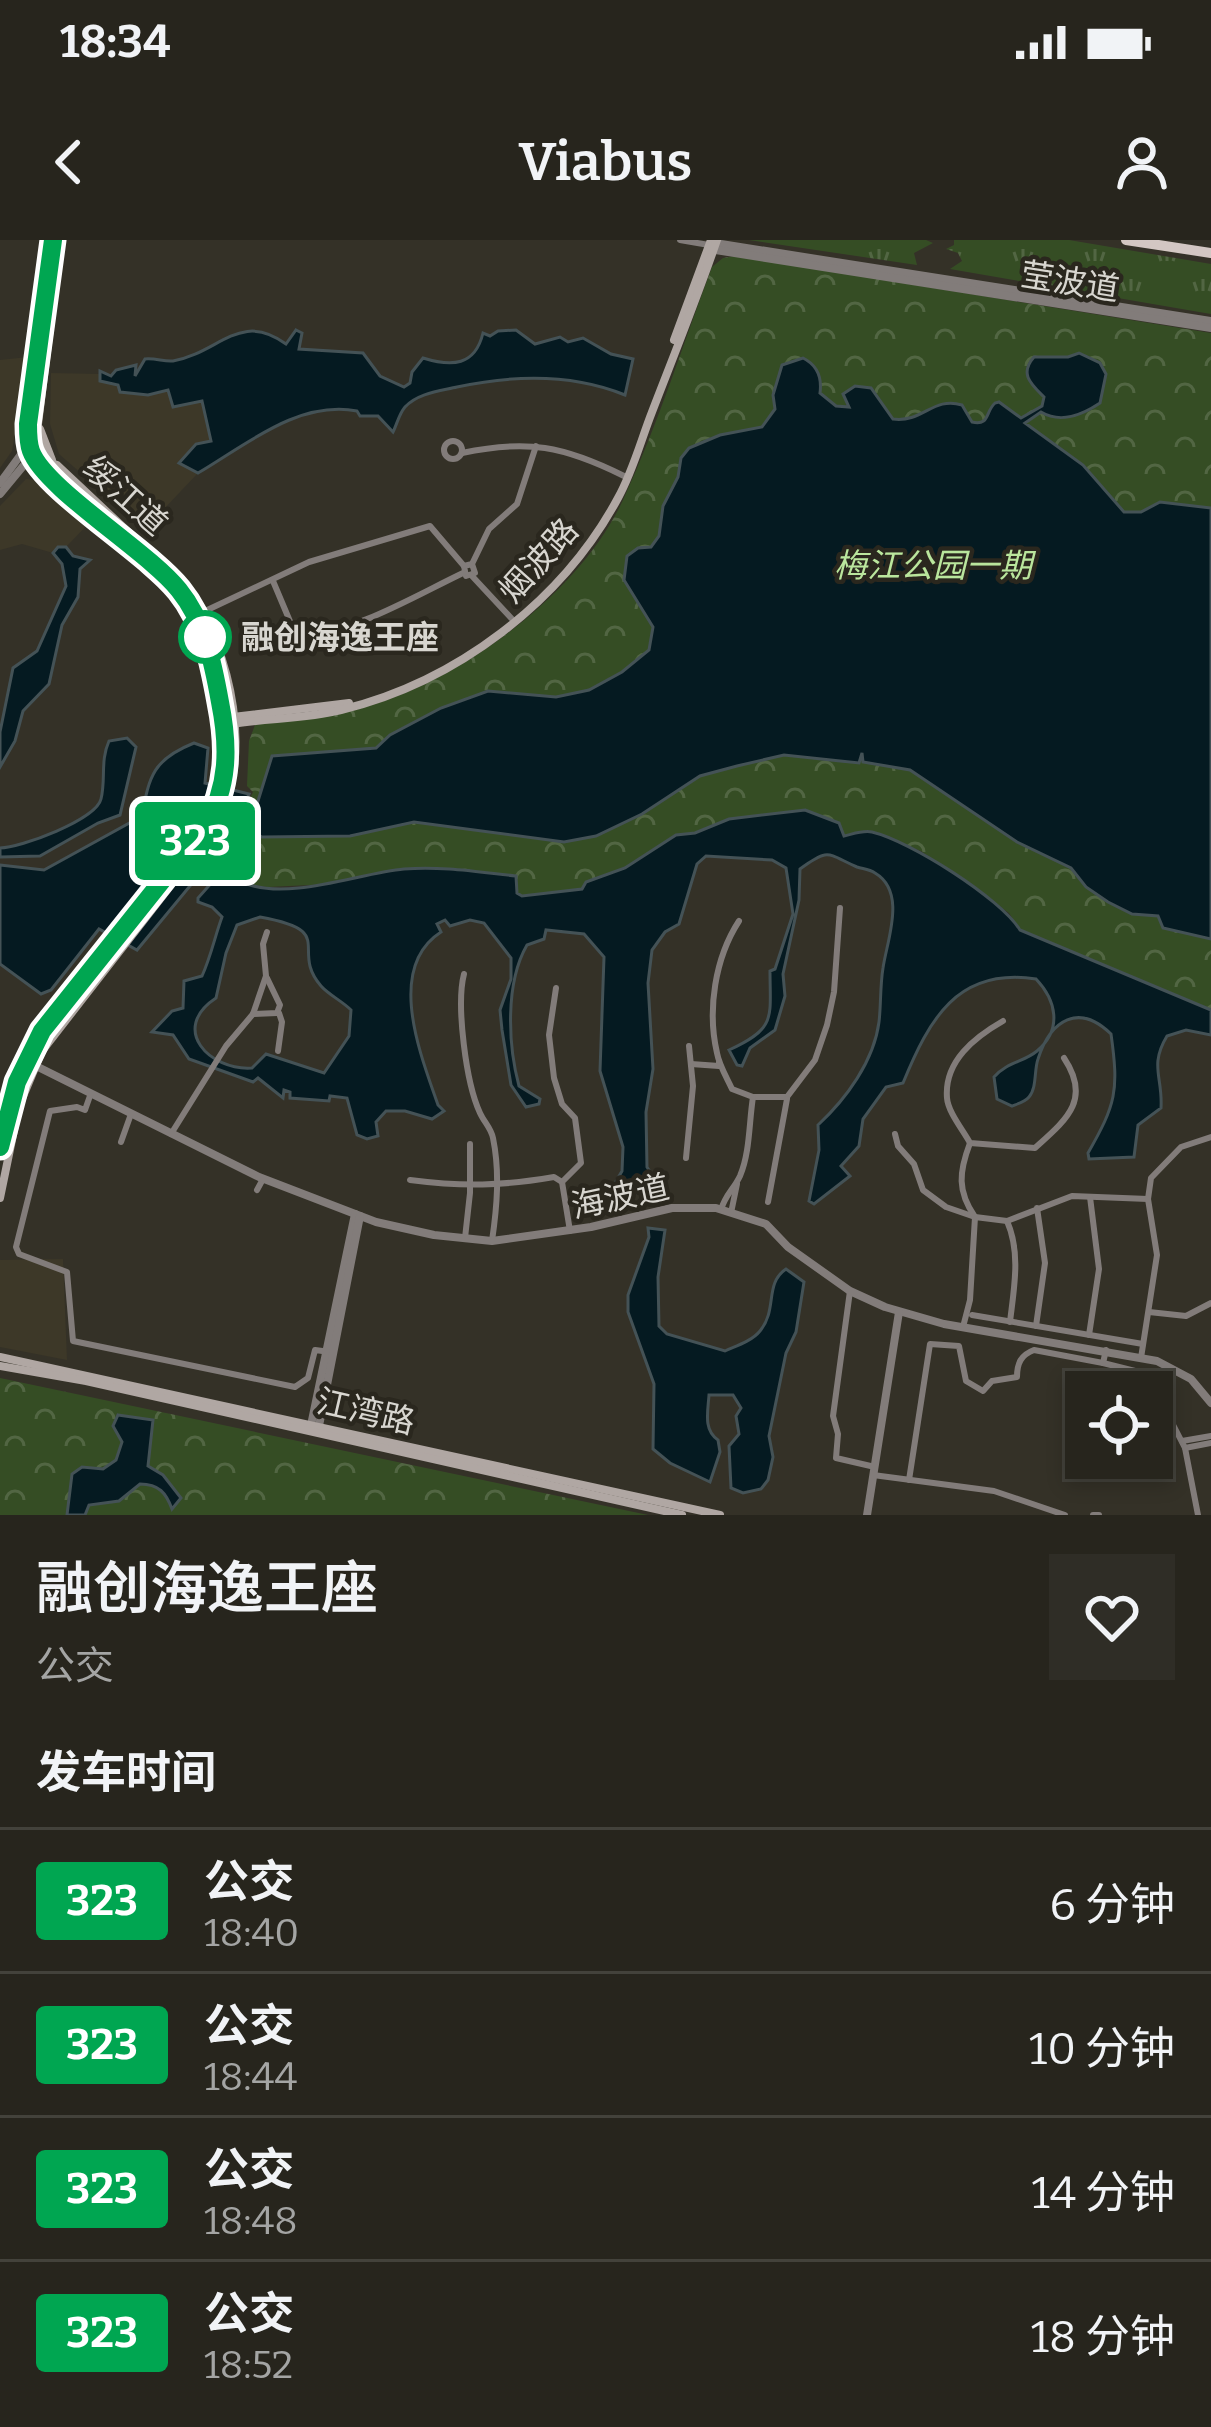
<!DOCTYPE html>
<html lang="zh">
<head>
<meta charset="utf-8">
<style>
	body { margin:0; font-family:Bitter,"Noto Sans SC",serif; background:#2f2d26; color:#f1f3f6; height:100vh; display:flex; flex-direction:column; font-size:45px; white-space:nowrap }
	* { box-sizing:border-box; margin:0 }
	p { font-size:39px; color:#a4a5a4 }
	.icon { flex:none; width:66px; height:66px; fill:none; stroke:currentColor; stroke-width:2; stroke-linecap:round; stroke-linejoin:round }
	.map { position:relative; height:1275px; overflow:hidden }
	.details { display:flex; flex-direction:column; background:#27251d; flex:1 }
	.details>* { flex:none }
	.badge { padding:0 24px; border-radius:9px; font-size:42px; line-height:78px }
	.controls { position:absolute; left:1065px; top:1131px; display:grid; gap:24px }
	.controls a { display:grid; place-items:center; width:108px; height:108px; border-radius:0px; background:#27251d; box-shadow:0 6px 18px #0003,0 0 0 3px #43423b; font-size:60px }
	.map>.badge { position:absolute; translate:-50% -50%; box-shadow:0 0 0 6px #fff }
	h2 { padding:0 36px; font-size:45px; line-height:108px }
	.round { display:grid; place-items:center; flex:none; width:126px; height:126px; border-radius:0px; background:#2f2d26 }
	.headline { display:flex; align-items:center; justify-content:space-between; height:204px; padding:0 36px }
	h1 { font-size:57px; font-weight:600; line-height:90px }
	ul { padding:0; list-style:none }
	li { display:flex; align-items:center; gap:36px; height:144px; padding:0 36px; border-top:3px solid #43423b }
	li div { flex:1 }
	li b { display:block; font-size:45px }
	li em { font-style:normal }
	li .badge { min-width:132px; font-weight:700; text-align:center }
	.status { display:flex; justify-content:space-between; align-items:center; height:84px; padding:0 60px; background:#27251d; direction:ltr }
	.status svg { height:33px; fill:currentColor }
	header { display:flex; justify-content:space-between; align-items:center; height:156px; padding:0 36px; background:#27251d; font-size:54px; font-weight:600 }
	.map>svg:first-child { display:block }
</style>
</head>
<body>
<div class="status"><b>18:34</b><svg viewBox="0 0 49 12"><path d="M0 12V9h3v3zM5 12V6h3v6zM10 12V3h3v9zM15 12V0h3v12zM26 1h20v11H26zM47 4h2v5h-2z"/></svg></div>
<header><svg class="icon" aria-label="back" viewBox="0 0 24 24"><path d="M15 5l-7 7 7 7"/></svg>Viabus<svg class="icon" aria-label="person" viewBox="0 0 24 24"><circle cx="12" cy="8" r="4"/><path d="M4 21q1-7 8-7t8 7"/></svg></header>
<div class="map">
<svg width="1211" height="1275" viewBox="0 0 1211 1275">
	<defs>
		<pattern id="grass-tufts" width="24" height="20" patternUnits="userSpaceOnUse" patternTransform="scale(3)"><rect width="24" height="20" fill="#354d24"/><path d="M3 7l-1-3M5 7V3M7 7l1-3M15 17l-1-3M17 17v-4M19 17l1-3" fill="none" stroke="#526643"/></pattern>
		<pattern id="park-crowns" width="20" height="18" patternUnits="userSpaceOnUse" patternTransform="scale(3)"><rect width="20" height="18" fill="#354d24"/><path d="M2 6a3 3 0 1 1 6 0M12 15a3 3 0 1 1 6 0" fill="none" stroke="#526643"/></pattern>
	</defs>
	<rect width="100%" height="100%" fill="#343127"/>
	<g fill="#3d3828">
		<polygon points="28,117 12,211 0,228 0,120"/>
		<polygon points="51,133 99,134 100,141 118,145 130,154 148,155 169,150 202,160 211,201 182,225 198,233 145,289 59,214 50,184"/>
		<polygon points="26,239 40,241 90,282 66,307 58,307 53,313 22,304 0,310 0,266"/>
		<polygon points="63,1019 67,1120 0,1107 0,1020"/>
	</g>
	<g fill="url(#grass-tufts)">
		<polygon points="749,0 926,0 933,3 914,13 917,25"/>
		<polygon points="954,0 1069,0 1211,24 1211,74 950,29 962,21 958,13 946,9 954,5"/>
	</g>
	<g fill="url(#park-crowns)">
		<path d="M735,16l476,77v677l-179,-73 -12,-7 -11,-17 -88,-62 -53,-21 -24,6 -114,-17 -35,14 -19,2 -51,33 -43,21 -60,7 -123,-27 -67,15 -65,3 -20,-3 -32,-21 16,-22 22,-49 -6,-6 2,-45 6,-16c42,-9 85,-9 126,-23 92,-31 201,-113 242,-202 35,-75 60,-156 89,-233l11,-9z"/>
		<polygon points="0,1138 648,1275 0,1275"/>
	</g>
	<g fill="#051a21" stroke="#445256" stroke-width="3" fill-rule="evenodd">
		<path d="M296,90l6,3 -3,16 64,4 17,23 24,11 6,-4 2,-11 11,-14c29,9 52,8 60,-25l7,3 8,-5 18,-1 19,14 25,-7 8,5 15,-4 28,16 22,5 -8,36c-54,-22 -112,-20 -168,-8 -17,4 -39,6 -52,20 -6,7 -8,17 -12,25l-15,-16h-18l-3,-5c-59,-11 -111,34 -159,62l-19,-10 17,-19 15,-3 -9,-40 -29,6 -5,-17 -20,5 -28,-3 -2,-7 -18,-4v-10l11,5 5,-6 20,-5 -1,11 10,-17c11,-1 19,3 28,2 46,-8 67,-51 113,-17z"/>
		<path d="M1079,113l21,10 6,11 -6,29c-18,12 -39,21 -59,9l-16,11 58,42 41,47h17l19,-10 51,6v431l-48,-11 -5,-12 -26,-2 -24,-12 -22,-15 -15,-19 -54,-26 -107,-72 -47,-8 -1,-9 -3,10 -75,-8 -47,11 -37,10 -58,38 -46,22 -32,6 -150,-20 -64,14 -88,1 -7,-4 -2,-16 19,-61 104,-8 14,-13 51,-27 47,-17 68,6 33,-7 33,-18 27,-22 4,-23 -29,-47 3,-24 11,-8 13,-1 8,-11 4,-30 15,-29 3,-19 8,-10 31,-13 42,-8 13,-18 -2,-14 9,-30 21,-7c14,7 19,20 17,35l16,13 13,1 -6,-13 12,-8 16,2 22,31c30,4 40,-23 69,-14l10,17c18,4 13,-10 23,-19l4,-1 22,16 21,-12 2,-9c-13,-13 -25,-23 -10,-40h34z"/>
		<polygon points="58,307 66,307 73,316 90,320 80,329 78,357 62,385 49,444 23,471 15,501 0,527 0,492 13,428 37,411 66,346 62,324 53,313"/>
		<path d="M127,498l9,9 -16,68 -22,8 -58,33 -40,1v-9c20,0 96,-28 101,-49 5,-20 -1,-38 8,-58z"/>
		<path d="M194,503l14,5 -3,35 44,11 -21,46 -91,110 -38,-21 -48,61 -10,4 -41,-30v-99l44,5 98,-54c7,-41 12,-57 52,-73z"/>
		<path d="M805,570l34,13 5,13c9,-2 19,-6 28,-4 38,9 128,66 148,98l191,80v25l-25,-5 -19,6c-18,30 -4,41 -6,72l-23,17 -4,32 -45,2 -1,-6c28,-49 31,-62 23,-119 -32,-31 -60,-15 -73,25 -4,11 -1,29 -9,38 -4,5 -12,7 -17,9l-15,-7 -3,-22c13,-15 30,-15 43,-26 26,-22 19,-51 -1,-72 -79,-12 -107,41 -133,104l-17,4 -23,32 -4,27 -18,20 9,10 -36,28 -5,-3 10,-51 -1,-25c28,-26 56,-64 61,-103 2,-16 1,-36 4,-54 4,-28 24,-76 -8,-95 -6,-4 -12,-4 -18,-6 -30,-13 -27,-20 -57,2l-1,31 -16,74 2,22 -10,34 -25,18 -8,18 -5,-1 -8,-15c48,-22 41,-32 41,-79l5,-2 18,-55 -7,-46 -14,-8 -66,-4 -9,8 -18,60 -14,8 -13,18 -4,33 5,86 -7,43 1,55 7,11 10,6 -2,5 -45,8 -2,-14 7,-12 1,-24 -23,-76 4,-114 -20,-23 -38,-4 -2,9 -17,6c-22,38 -19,100 -8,141l21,13 -1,5 -13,3 -15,-22 -9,-55 -2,-20 11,-31v-21l-27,-35 -14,-3 -20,6 -5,-6 -8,4 4,8c-56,36 -20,124 -3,173l6,6 -12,8 -27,-8h-19l-10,11 2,14 -11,3 -10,-4 -10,-37 -17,-2 -1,5 -39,-3v-6l-6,-2 -1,8 -25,-20 -5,4 -64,-23 -16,-24 -21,-3 20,-21 11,-3 1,-27 18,-5c9,-20 13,-40 20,-59l-10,-10 -14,-5v-4l25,-28c7,4 16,12 24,14 44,16 113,-11 157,-15 38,-3 74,3 112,7l1,17 5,3 60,-7 4,-7 39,-14 51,-33 19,-2 34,-14zM260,677c79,14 29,32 61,69 8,9 21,15 30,24l-2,26 -25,37 -58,-19 -14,14c-42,3 -83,-39 -36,-70l10,-45 11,-28z"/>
		<path d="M648,988l17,2 -7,47 1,49 8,8 58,17c11,-5 27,-10 35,-20 18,-22 4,-47 26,-62l18,13 -8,50 -10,21 -17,83 4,21 -5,23 -7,9 -18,4 -12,-5 -2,-42 10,-12 -3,-18 5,-8 -8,-13h-24c-1,16 -6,35 9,45l2,12 -10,30 -40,-19 -17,-14 1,-65 -26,-72v-17l21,-58z"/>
		<path d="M118,1175l35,5 -5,46 15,9 18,23 -9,11c-6,-16 -13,-25 -32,-25l-21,17 -30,4 -4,10h-18l5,-41 10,-7 21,2 13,-9 6,-18 -9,-16z"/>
	</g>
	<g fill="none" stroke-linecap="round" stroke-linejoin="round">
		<g stroke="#827c7a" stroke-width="6">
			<polyline points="680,0 709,5"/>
			<circle cx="453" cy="210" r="9"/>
			<path d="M462,213c65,-14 102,-7 162,23"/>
			<polyline points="472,324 475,333 466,336 464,326 472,324 489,289 517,264 536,206"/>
			<polyline points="472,336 512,379"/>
			<path d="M273,341l24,57c60,-7 112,-39 166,-65"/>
			<polyline points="203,372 309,322 430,286 464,326"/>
			<path d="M464,734c-8,31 2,109 16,139 4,9 11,15 13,25 7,34 4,69 -1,103"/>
			<polyline points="556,748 549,795 554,838 562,864 575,878 581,923 562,942 570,991"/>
			<polyline points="253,774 277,773 280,765 267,738"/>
			<path d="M1003,781c-28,16 -59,40 -56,77 1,14 16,32 23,45l65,5c31,-28 57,-48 29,-90"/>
			<polyline points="278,811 282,782 279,773"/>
			<polyline points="691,824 719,826 719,822"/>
			<polyline points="91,853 85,870 77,867 50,871 16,1007 19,1014 67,1032 73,1101 295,1147 308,1138 315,1110 330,1112"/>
			<polyline points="753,857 787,857 815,820 827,785 834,752 840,668"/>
			<polyline points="171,894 226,806 253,774 266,736 263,704 267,692"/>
			<polyline points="895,894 898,906 914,924 923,950 946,967 975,977"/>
			<polyline points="121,902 131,874"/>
			<path d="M970,903c-11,29 -13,48 5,74"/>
			<polyline points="686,918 693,846 689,806"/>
			<path d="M410,940c54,7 91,6 144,-3l8,5"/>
			<polyline points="257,950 263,939"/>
			<polyline points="768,962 787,859"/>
			<path d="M721,970c4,-15 13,-21 19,-34 10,-23 9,-54 13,-79l-21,-8c-5,-11 -13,-24 -15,-36 -10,-43 -2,-95 22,-132"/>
			<polyline points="731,973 737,944"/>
			<path d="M1007,981c14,32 7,67 3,101"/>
			<polyline points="465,998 470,953 470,904"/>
			<polyline points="850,1051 833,1176 838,1194 836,1218 875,1227"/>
			<polyline points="1149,1072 1186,1076 1211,1063"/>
			<polyline points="972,1075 1143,1104"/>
			<polyline points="1036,1086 1045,1023 1037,968"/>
			<polyline points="963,1087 970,1060 975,977 1007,981 1072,956 1148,959"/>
			<polyline points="1089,1095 1099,1029 1090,957"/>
			<polyline points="1106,1110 1103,1123 1147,1134 1185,1208 1211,1203"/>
			<polyline points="1141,1118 1157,1015 1148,959 1151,938 1181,907 1211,897"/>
			<polyline points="1182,1201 1211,1196"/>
			<polyline points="1185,1208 1198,1275"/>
			<polyline points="873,1235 994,1251 1065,1275"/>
			<path d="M909,1240l21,-136 29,2 7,35 17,10 9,-10 25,-4c0,-14 4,-22 17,-27l69,13"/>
			<polyline points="1093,1275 1099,1275"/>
		</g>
		<g stroke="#827c7a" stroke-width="8">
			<polyline points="715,3 1211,81"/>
			<polyline points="709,9 1211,88"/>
			<polyline points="0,243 22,213"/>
			<polyline points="0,254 29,219"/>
			<polyline points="26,821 259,937 376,982 434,995 492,1001 591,987 672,968 716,968 766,984 788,1007 850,1051 885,1067 944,1084 1157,1121 1191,1139 1211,1163"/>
			<polyline points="310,1190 355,974"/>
			<polyline points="318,1191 360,976"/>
			<polyline points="867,1275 899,1072"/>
		</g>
		<g stroke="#b0a7a3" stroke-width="8">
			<polyline points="674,100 711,0"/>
			<polyline points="40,189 52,220"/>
			<polyline points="22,212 52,0"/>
			<polyline points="30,218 37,192 61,0"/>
			<polyline points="233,477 349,463"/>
			<path d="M232,484c36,-6 73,-5 109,-14 115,-28 221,-108 277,-212 15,-27 23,-58 34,-86 22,-57 45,-114 65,-172"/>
			<path d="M0,907l14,-56 18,-43 173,-221c24,-40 24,-79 15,-124 -5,-26 -9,-55 -21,-79 -35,-74 -120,-116 -177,-171"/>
			<path d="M0,958l19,-92 23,-55 171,-220c43,-71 19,-178 -26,-244l-130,-122 -35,-12"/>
			<polyline points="0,1117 720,1275"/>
			<polyline points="0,1126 86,1141 682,1275"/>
		</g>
		<polyline stroke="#d3c7c3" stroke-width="10" points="1126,0 1211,13"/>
	</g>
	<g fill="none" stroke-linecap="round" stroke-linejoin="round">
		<g stroke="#fff" stroke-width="27">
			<path id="line" d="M0,907l17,-65 25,-51 163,-204c24,-40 24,-80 15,-125 -7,-39 -15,-80 -41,-112 -31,-39 -134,-101 -148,-139 -3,-8 -3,-18 -3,-27l25,-184"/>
		</g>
		<use href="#line" stroke="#00a651" stroke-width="18"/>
	</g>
	<circle fill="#fff" stroke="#00a651" stroke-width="6" cx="205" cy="397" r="24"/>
	<g text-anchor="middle" stroke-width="9" stroke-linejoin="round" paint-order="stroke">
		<g font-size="33" fill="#d8d6d0" stroke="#2a271e">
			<text transform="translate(1070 41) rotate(9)" y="12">莹波道</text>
			<text transform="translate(126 255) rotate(42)" y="12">绥江道</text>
			<text transform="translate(538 320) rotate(-48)" y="12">烟波路</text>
			<text transform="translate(620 956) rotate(-12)" y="12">海波道</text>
			<text transform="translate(366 1171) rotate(13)" y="12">江湾路</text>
		</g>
		<g font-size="33" font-style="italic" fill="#bae69d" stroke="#2a271e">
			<text x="933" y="337">梅江公园一期</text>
		</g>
		<g font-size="33" font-weight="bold" fill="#d8d6d0" stroke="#2a271e" text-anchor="start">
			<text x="241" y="409">融创海逸王座</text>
		</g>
	</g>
</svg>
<div class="controls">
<a><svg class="icon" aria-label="locate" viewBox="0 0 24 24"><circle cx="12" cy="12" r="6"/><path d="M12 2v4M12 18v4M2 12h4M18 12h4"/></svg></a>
</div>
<b class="badge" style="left:195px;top:601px;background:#00a651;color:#fff">323</b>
</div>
<section class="details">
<div class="headline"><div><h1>融创海逸王座</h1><p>公交</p></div><a class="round"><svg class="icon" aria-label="heart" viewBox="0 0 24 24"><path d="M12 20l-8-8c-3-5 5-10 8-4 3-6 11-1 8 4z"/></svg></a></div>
<h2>发车时间</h2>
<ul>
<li><span class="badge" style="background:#00a651;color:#fff">323</span><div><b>公交</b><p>18:40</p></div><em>6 分钟</em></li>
<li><span class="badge" style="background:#00a651;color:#fff">323</span><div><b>公交</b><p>18:44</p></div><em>10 分钟</em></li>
<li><span class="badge" style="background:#00a651;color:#fff">323</span><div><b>公交</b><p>18:48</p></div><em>14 分钟</em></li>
<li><span class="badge" style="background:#00a651;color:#fff">323</span><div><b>公交</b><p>18:52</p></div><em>18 分钟</em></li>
</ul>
</section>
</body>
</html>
